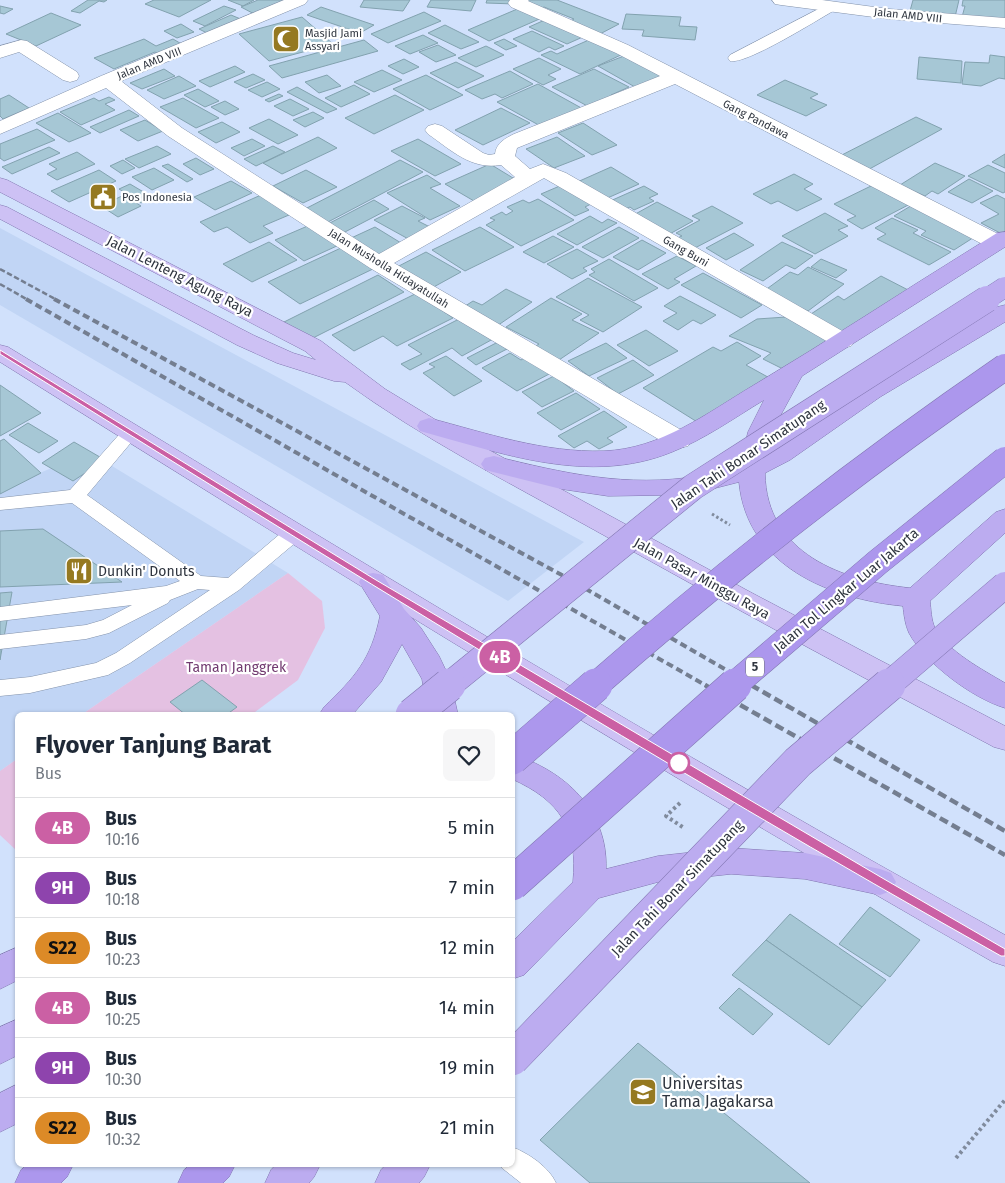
<!DOCTYPE html>
<html lang="en">
<head>
<meta charset="utf-8">
<style>
	body { margin:0; font-family:"Fira Sans",sans-serif; background:#f6f6f7; color:#1f2937; height:100vh; display:flex; flex-direction:column; font-size:19px; white-space:nowrap }
	* { box-sizing:border-box; margin:0 }
	p { font-size:16px; color:#747a83 }
	.icon { flex:none; width:28px; height:28px; fill:none; stroke:currentColor; stroke-width:2; stroke-linecap:round; stroke-linejoin:round }
	.map { position:relative; flex:1; overflow:hidden }
	.sheet { position:absolute; left:15px; top:712px; width:500px; height:455px; display:flex; flex-direction:column; background:#fff; border-radius:8px; box-shadow:0 1px 4px #0004 }
	.sheet>* { flex:none }
	.badge { padding:0 10px; border-radius:16px; font-size:18px; line-height:32px }
	.map>.badge { position:absolute; translate:-50% -50%; box-shadow:0 0 0 2px #fff }
	.round { display:grid; place-items:center; flex:none; width:52px; height:52px; border-radius:8px; background:#f6f6f7 }
	.summary { display:flex; align-items:center; justify-content:space-between; height:85px; padding:0 20px }
	h1 { font-size:24px; font-weight:700; line-height:38px }
	ul { padding:0; list-style:none }
	li { display:flex; align-items:center; gap:15px; height:60px; padding:0 20px; border-top:1px solid #e0e1e3 }
	li div { flex:1 }
	li b { display:block; font-size:19px }
	li em { font-style:normal }
	li .badge { min-width:55px; font-weight:700; text-align:center }
	.map>svg:first-child { display:block }
</style>
</head>
<body>
<div class="map">
<svg width="1005" height="1183" viewBox="0 0 1005 1183">
	<rect width="100%" height="100%" fill="#d1e1fc"/>
	<g fill="#c1d5f5">
		<polygon points="0,228 584,542 508,601 0,305"/>
		<polygon points="89,452 288,573 81,715 18,715 17,759 0,771 0,490"/>
	</g>
	<g fill="#e4c1e2">
		<polygon points="288,573 322,601 325,628 298,680 251,715 81,715"/>
		<polygon points="17,759 17,851 0,835 0,771"/>
	</g>
	<g fill="#a6c7d5" stroke="#82a2af">
		<polygon points="88,0 107,0 104,2 99,1 80,13 71,11"/>
		<polygon points="154,0 211,0 179,17 145,4"/>
		<polygon points="228,0 254,0 243,6"/>
		<polygon points="258,0 295,0 258,16 241,7"/>
		<polygon points="364,0 410,0 403,11 360,7"/>
		<polygon points="431,0 476,0 471,11 427,7"/>
		<polygon points="487,0 516,0 515,4 486,3"/>
		<polygon points="522,0 557,0 619,24 598,35 567,23 574,19 544,7 538,10"/>
		<polygon points="913,0 959,0 955,17 910,11"/>
		<polygon points="963,0 1005,0 1005,20 962,17 965,6 962,6"/>
		<polygon points="0,6 13,9 4,14 0,13"/>
		<polygon points="224,6 236,10 205,26 193,21"/>
		<polygon points="321,7 374,25 360,33 307,15"/>
		<polygon points="522,7 544,17 489,41 468,30"/>
		<polygon points="424,12 441,21 388,43 371,34"/>
		<polygon points="51,13 81,25 36,46 6,34"/>
		<polygon points="626,14 681,17 679,26 697,27 695,40 642,36 644,30 622,29"/>
		<polygon points="231,15 243,20 211,35 199,29"/>
		<polygon points="302,17 333,44 269,61 239,34"/>
		<polygon points="547,19 585,36 567,44 529,27"/>
		<polygon points="181,24 194,32 177,38 164,31"/>
		<polygon points="445,25 479,42 461,49 428,33"/>
		<polygon points="532,31 564,46 555,50 549,47 539,52 513,39"/>
		<polygon points="423,35 438,43 410,54 395,46"/>
		<polygon points="144,39 156,46 173,39 185,46 160,55 155,52 114,69 94,58"/>
		<polygon points="504,39 517,46 506,50 494,43"/>
		<polygon points="591,39 623,54 580,74 541,55 551,51 557,54"/>
		<polygon points="364,40 378,51 282,78 269,66"/>
		<polygon points="438,45 456,55 436,62 419,52"/>
		<polygon points="486,46 504,55 476,67 458,58"/>
		<polygon points="990,55 1005,57 1005,79 999,78 981,86 962,84 965,62 989,63"/>
		<polygon points="624,56 661,76 635,87 598,66"/>
		<polygon points="919,57 962,61 961,83 917,79"/>
		<polygon points="539,58 561,69 548,75 556,79 543,85 513,69"/>
		<polygon points="404,59 419,67 403,74 388,66"/>
		<polygon points="456,62 484,76 458,88 430,73"/>
		<polygon points="235,66 245,72 210,87 199,81"/>
		<polygon points="164,69 175,76 142,89 130,83"/>
		<polygon points="594,69 629,87 611,95 617,98 593,109 552,87"/>
		<polygon points="382,70 402,80 374,92 354,82"/>
		<polygon points="510,71 533,84 502,98 495,94 482,99 465,90"/>
		<polygon points="253,74 265,80 246,88 234,82"/>
		<polygon points="327,75 341,86 319,93 305,82"/>
		<polygon points="426,75 463,95 430,110 393,89"/>
		<polygon points="179,76 196,86 164,99 147,90"/>
		<polygon points="785,80 818,94 810,98 827,105 806,116 757,95"/>
		<polygon points="267,82 280,89 262,97 248,90"/>
		<polygon points="538,84 585,110 544,128 497,102"/>
		<polygon points="354,85 370,94 341,107 325,98"/>
		<polygon points="297,87 337,109 327,113 287,92"/>
		<polygon points="198,89 219,101 205,107 184,95"/>
		<polygon points="279,94 283,96 269,102 265,100"/>
		<polygon points="9,95 29,108 3,119 0,116 0,99"/>
		<polygon points="395,95 424,110 374,134 345,118"/>
		<polygon points="109,97 115,100 105,104 115,110 81,125 60,112 94,98 99,101"/>
		<polygon points="183,98 219,118 196,128 160,107"/>
		<polygon points="290,99 309,109 293,116 274,106"/>
		<polygon points="225,101 239,109 225,115 211,107"/>
		<polygon points="501,108 530,123 483,145 455,130"/>
		<polygon points="129,110 139,116 100,133 90,127"/>
		<polygon points="313,112 324,118 305,127 293,120"/>
		<polygon points="58,113 91,133 69,142 36,123"/>
		<polygon points="916,117 942,129 864,172 836,158"/>
		<polygon points="269,119 298,135 278,144 249,128"/>
		<polygon points="145,120 163,131 138,141 120,130"/>
		<polygon points="222,122 240,132 216,143 198,132"/>
		<polygon points="583,123 617,145 592,155 558,133"/>
		<polygon points="37,129 55,140 4,161 0,158 0,144"/>
		<polygon points="318,137 337,148 282,174 263,163"/>
		<polygon points="557,137 585,156 554,168 526,149"/>
		<polygon points="252,139 265,146 244,156 231,148"/>
		<polygon points="418,139 461,164 435,176 391,151"/>
		<polygon points="157,146 171,154 139,168 125,159"/>
		<polygon points="273,146 285,152 256,166 244,159"/>
		<polygon points="49,147 60,153 12,174 2,167"/>
		<polygon points="77,152 95,164 57,180 47,174 57,169 49,164"/>
		<polygon points="1005,154 1005,168 992,162"/>
		<polygon points="196,158 214,169 200,175 183,164"/>
		<polygon points="123,160 135,168 122,174 110,166"/>
		<polygon points="400,160 423,172 328,222 305,209"/>
		<polygon points="935,163 965,176 938,194 932,191 925,196 900,185"/>
		<polygon points="168,164 193,179 187,182 162,166"/>
		<polygon points="490,164 518,181 474,201 445,184"/>
		<polygon points="988,165 1005,173 1005,192 1003,193 968,176"/>
		<polygon points="611,167 639,184 603,200 575,183"/>
		<polygon points="154,168 174,180 152,190 132,177"/>
		<polygon points="99,170 116,181 69,202 51,191"/>
		<polygon points="306,170 337,187 303,203 273,186"/>
		<polygon points="794,174 813,184 804,189 822,199 797,211 778,201 771,204 753,194"/>
		<polygon points="427,175 441,184 430,188 460,206 430,220 387,193"/>
		<polygon points="969,179 993,191 972,203 948,192"/>
		<polygon points="231,181 252,193 215,210 194,197"/>
		<polygon points="130,184 152,197 141,203 119,189"/>
		<polygon points="562,185 591,204 585,207 589,210 575,216 541,194"/>
		<polygon points="873,185 914,202 862,229 847,220 856,216 834,204"/>
		<polygon points="644,186 658,194 649,198 654,201 634,210 630,207 621,211 608,202"/>
		<polygon points="124,195 141,206 118,217 101,206"/>
		<polygon points="261,195 289,215 263,226 273,233 250,243 227,227 214,232 200,222"/>
		<polygon points="997,195 1005,199 1005,232 1002,234 981,223 999,214 980,203"/>
		<polygon points="538,199 574,220 521,246 486,225 495,220 490,218 502,212 506,215 513,211 507,207 523,200 529,203"/>
		<polygon points="374,200 389,209 343,233 328,224"/>
		<polygon points="657,202 693,221 666,236 630,217"/>
		<polygon points="914,204 979,234 954,250 921,235 926,231 894,216"/>
		<polygon points="402,206 425,218 418,221 434,229 412,241 374,220"/>
		<polygon points="712,206 743,223 693,249 675,239 682,236 676,233 700,220 692,216"/>
		<polygon points="825,213 848,226 838,230 848,236 815,254 782,236"/>
		<polygon points="590,216 602,223 608,219 617,223 577,245 557,234"/>
		<polygon points="892,218 918,230 913,233 951,252 929,265 877,239 886,234 875,228"/>
		<polygon points="310,225 339,245 304,261 275,240"/>
		<polygon points="375,227 406,246 381,259 349,239"/>
		<polygon points="480,227 514,247 465,271 432,250"/>
		<polygon points="619,227 639,238 603,258 582,247"/>
		<polygon points="734,233 754,245 726,260 706,248"/>
		<polygon points="553,236 574,247 544,263 523,252"/>
		<polygon points="642,240 666,253 638,270 613,257"/>
		<polygon points="269,242 297,260 252,282 223,264"/>
		<polygon points="782,242 813,256 795,269 786,265 763,281 740,270"/>
		<polygon points="343,247 375,268 300,304 268,282"/>
		<polygon points="577,249 598,261 583,268 587,271 572,279 547,264"/>
		<polygon points="426,252 461,272 430,289 395,268"/>
		<polygon points="677,256 696,266 674,279 680,282 668,289 642,274"/>
		<polygon points="609,259 658,288 634,301 589,275 595,272 591,269"/>
		<polygon points="821,259 847,270 836,278 811,267"/>
		<polygon points="808,267 844,284 808,311 764,291 790,272 798,275"/>
		<polygon points="703,273 762,305 741,318 681,285"/>
		<polygon points="378,275 404,292 309,340 284,322"/>
		<polygon points="881,276 912,292 841,337 805,318 838,296 844,300"/>
		<polygon points="588,278 642,307 603,332 580,320 589,315 556,297"/>
		<polygon points="506,289 532,302 494,328 459,310 473,301 482,305"/>
		<polygon points="417,293 453,318 397,346 383,336 354,351 332,335"/>
		<polygon points="680,296 716,315 701,324 693,320 678,330 663,321 677,313 664,306"/>
		<polygon points="551,298 582,314 572,320 599,333 556,362 531,349 539,344 506,327"/>
		<polygon points="786,317 834,343 789,372 763,359 771,353 729,336 757,319"/>
		<polygon points="461,318 493,339 462,356 452,348 410,370 401,364 422,354 408,345"/>
		<polygon points="646,330 678,351 649,366 617,345"/>
		<polygon points="498,342 507,349 476,365 467,358"/>
		<polygon points="737,342 761,356 746,365 775,381 702,425 643,388 713,347 721,351"/>
		<polygon points="606,343 627,358 589,376 568,361"/>
		<polygon points="510,353 521,360 526,357 551,373 517,391 482,368"/>
		<polygon points="446,356 482,381 454,396 423,373 435,367 429,364"/>
		<polygon points="633,360 654,375 618,394 597,378"/>
		<polygon points="554,376 574,391 542,407 522,392"/>
		<polygon points="0,385 41,413 0,436"/>
		<polygon points="576,393 600,409 561,430 537,413"/>
		<polygon points="604,411 627,427 607,438 613,442 599,449 587,441 574,448 558,436"/>
		<polygon points="28,423 58,441 39,453 9,435"/>
		<polygon points="4,439 41,473 0,494 0,441"/>
		<polygon points="74,442 105,460 73,481 42,463"/>
		<polygon points="43,529 122,582 0,587 0,531"/>
		<polygon points="12,592 0,660 0,593"/>
		<polygon points="202,680 237,707 226,715 186,715 170,702"/>
		<polygon points="870,907 920,940 890,977 839,944"/>
		<polygon points="790,914 886,980 862,1007 766,940"/>
		<polygon points="766,940 862,1007 829,1045 732,975"/>
		<polygon points="739,988 773,1014 753,1035 719,1008"/>
		<polygon points="638,1043 810,1183 590,1183 540,1140"/>
	</g>
	<g fill="none" stroke-linecap="round" stroke-linejoin="round">
		<g stroke="#8392aa" stroke-width="1">
			<g id="service">
				<path d="M830,3l5,1 1,3 -1,3c-18,10 -89,55 -105,51l-2,-3 2,-3z"/>
				<polygon points="130,427 136,429 139,433 87,495 201,576 228,578 287,528 294,527 301,528 304,533 301,538 239,590 130,663 108,675 30,693 0,696 0,680 30,677 96,663 116,653 210,590 198,589 170,600 168,603 109,633 86,639 0,649 0,635 86,625 103,620 132,605 0,621 0,607 166,586 180,581 72,503 0,510 0,498 70,490 124,429"/>
				<path d="M512,1147c16,6 37,20 44,36h-35l-19,-15 -1,-3h11z"/>
			</g>
		</g>
		<g stroke="#8392aa" stroke-width="1">
			<g id="minor">
				<path d="M284,0h24l-3,4 -184,77 61,47 197,126 136,-77 -14,-12c-30,5 -50,-15 -73,-31l-3,-4 3,-4 7,-2 7,2 41,27 6,2 6,-1c1,-11 11,-16 19,-20l146,-58 -44,-23 -105,-46 -3,-4 2,-3h19l-1,1 100,44 376,192 1,8 -9,3 -8,-1 -313,-163 -158,64 -2,8 15,13 13,-5 23,9 285,163 4,5 -4,5 -8,2 -8,-2 -291,-168 -150,85 294,171 3,6 -3,6 -9,2 -9,-2 -300,-178 -202,-132 -62,-48 -106,46v-13l101,-45z"/>
				<polygon points="772,0 822,0 889,9 1005,18 1005,28 889,19 781,5 775,4"/>
				<polygon points="21,40 27,41 77,72 79,76 77,80 70,82 63,80 19,52 0,58 0,46"/>
			</g>
		</g>
		<g stroke="#8075b0" stroke-width="1">
			<g id="primary">
				<path d="M0,178l7,2 314,161 64,48 69,42 298,162 253,133v24l-11,-3c-136,-72 -271,-145 -405,-220 -83,-46 -167,-89 -244,-145l-11,-1 -57,-18 -40,-18 -237,-126v-14l7,2 246,128 40,18 23,7 -11,-9 -305,-159z"/>
				<path d="M0,345l8,2c330,201 659,402 997,588v31l-12,-4c-336,-191 -665,-395 -993,-600z"/>
			</g>
		</g>
		<g stroke="#8075b0" stroke-width="1">
			<g id="trunk">
				<path d="M1005,232v15l-203,129 -24,44 -11,31 95,-64 135,-80 8,-2v17l-125,75 -90,63 -25,13c1,81 78,108 145,115l86,-76 9,-3v24l-75,68c1,8 1,19 5,27 12,23 48,42 70,55v25c-33,-10 -80,-45 -96,-75 -4,-9 -5,-18 -6,-27 -73,-7 -156,-40 -164,-124l-39,10 -31,3 -61,1 -47,-7 -76,-19 -4,-6 4,-6 9,-2c69,17 133,32 205,20 14,-2 27,-8 41,-11l8,-33 16,-32c-30,18 -59,39 -92,52 -83,34 -171,1 -252,-21l-3,-5 3,-5 9,-3c57,15 115,35 175,33 57,-2 103,-38 150,-66 74,-44 146,-92 219,-137l24,-15z"/>
				<path d="M373,573l10,2 21,34 17,19 18,28 11,23 8,36h-30l-6,-36 -20,-35 -21,38 -29,33h-33l5,-8c31,-30 47,-47 56,-91l-21,-34 4,-7z"/>
				<path d="M512,754c53,17 96,56 94,115l52,-13 73,-8 74,5 75,16 11,4 5,9 -5,9 -11,4 -75,-16 -74,-5 -73,8 -59,16 -75,77 -12,4v-37l61,-60c5,-53 -12,-81 -61,-103z"/>
				<polygon points="18,947 18,980 0,989 0,955"/>
				<polygon points="18,1019 18,1055 0,1064 0,1027"/>
				<polygon points="18,1084 18,1123 0,1132 0,1093"/>
				<polygon points="276,1165 320,1165 314,1177 309,1183 265,1183 271,1170"/>
				<polygon points="386,1165 430,1165 424,1177 419,1183 375,1183 381,1170"/>
			</g>
		</g>
		<g stroke="#8075b0" stroke-width="1">
			<g id="motorway">
				<polygon points="27,1165 73,1165 67,1177 61,1183 15,1183 21,1170"/>
				<polygon points="190,1165 235,1165 229,1177 223,1183 178,1183 184,1170"/>
			</g>
		</g>
		<polyline stroke="#808b9d" stroke-width="3" stroke-dasharray="2.5 2.5" stroke-linecap="butt" points="712,514 730,525"/>
		<g stroke="#808b9d" stroke-width="4" stroke-dasharray="3 3" stroke-linecap="butt">
			<polyline points="680,803 666,816 684,828"/>
			<polyline points="956,1158 1005,1100"/>
		</g>
		<use href="#service" fill="#fff" fill-rule="evenodd"/>
		<use href="#minor" fill="#fff" fill-rule="evenodd"/>
		<use href="#primary" fill="#cdc1f4" fill-rule="evenodd"/>
		<use href="#trunk" fill="#bcacf0" fill-rule="evenodd"/>
		<use href="#motorway" fill="#ac97ed" fill-rule="evenodd"/>
		<g stroke="#747e90" stroke-width="2.5" stroke-dasharray="5.5 2.5" stroke-linecap="butt">
			<polyline points="0,269 57,300"/>
			<polyline points="0,284 28,300"/>
		</g>
		<g stroke="#747e90" stroke-width="4" stroke-dasharray="7 4" stroke-linecap="butt">
			<polyline points="26,299 707,686"/>
			<polyline points="54,299 560,574 754,686"/>
		</g>
		<g stroke="#747e90" stroke-width="4.5" stroke-dasharray="9 4.5" stroke-linecap="butt">
			<polyline points="705,685 1005,855"/>
			<polyline points="751,685 1005,831"/>
		</g>
		<g stroke="#8075b0" stroke-width="21" stroke-linecap="butt">
			<polyline id="trunk-bridge-far2" points="985,300 1005,287"/>
		</g>
		<g stroke="#8075b0" stroke-width="27" stroke-linecap="butt">
			<g id="trunk-bridge-far1">
				<polyline points="448,686 693,487 987,299"/>
				<polyline points="887,686 1005,585"/>
			</g>
		</g>
		<g stroke="#8075b0" stroke-width="34" stroke-linecap="butt">
			<g id="trunk-bridge">
				<polyline points="412,715 449,685"/>
				<polyline points="512,1059 798,762 889,685"/>
			</g>
		</g>
		<g stroke="#8075b0" stroke-width="27" stroke-linecap="butt">
			<g id="motorway-bridge-far1">
				<path d="M595,686c130,-114 267,-221 410,-319"/>
				<polyline points="733,686 878,562 1005,460"/>
			</g>
		</g>
		<g stroke="#8075b0" stroke-width="34" stroke-linecap="butt">
			<g id="motorway-bridge">
				<polyline points="512,758 596,685"/>
				<polyline points="512,884 735,685"/>
			</g>
		</g>
		<use href="#trunk-bridge-far2" stroke="#bcacf0" stroke-width="20"/>
		<use href="#trunk-bridge-far1" stroke="#bcacf0" stroke-width="26"/>
		<use href="#trunk-bridge" stroke="#bcacf0" stroke-width="33"/>
		<use href="#motorway-bridge-far1" stroke="#ac97ed" stroke-width="26"/>
		<use href="#motorway-bridge" stroke="#ac97ed" stroke-width="33"/>
	</g>
	<path fill="#cb60a4" stroke="#fff" d="M0,350l376,230 508,299 121,70v7h-4c-340,-191 -672,-397 -1001,-602z"/>
	<defs>
		<g id="mosque-square" transform="scale(1.4375)"><rect x="-9" y="-9" width="18" height="18" rx="4" fill="#957921" stroke="#fff"/><path d="M3.5-4.9A6 6 0 1 0 3.5 4.9A5 5 0 1 1 3.5-4.9Z" fill="#fff"/></g>
		<g id="civic-square" transform="scale(1.4375)"><rect x="-9" y="-9" width="18" height="18" rx="4" fill="#957921" stroke="#fff"/><path d="M-.6-6.5H3V-4.5H.6V-3L4-1V1h2V6H-6V1h2V-1L-.6-3ZM-1.2 2.5V6h2.4V2.5Z" fill="#fff"/></g>
		<g id="restaurant-square" transform="scale(1.4375)"><rect x="-9" y="-9" width="18" height="18" rx="4" fill="#957921" stroke="#fff"/><path d="M-5-6h1v4h1v-4h1v4h1v-4h1v5L-1.5 .5V6h-2V.5L-5-1ZM5-6V6H3V1.5H1.5Q1.5-4 5-6Z" fill="#fff"/></g>
		<g id="university-square" transform="scale(1.4375)"><rect x="-9" y="-9" width="18" height="18" rx="4" fill="#957921" stroke="#fff"/><path d="M0-5L7-2L0 1L-7-2ZM-4 1L0 2.5L4 1V4Q0 6-4 4Z" fill="#fff"/></g>
	</defs>
	<g fill-rule="evenodd">
		<use href="#mosque-square" x="286" y="39"/>
		<use href="#civic-square" x="103" y="197"/>
		<use href="#restaurant-square" x="79" y="571"/>
		<use href="#university-square" x="643" y="1092"/>
	</g>
	<circle fill="#fff" stroke="#cb60a4" stroke-width="2.5" cx="679" cy="763" r="10"/>
	<g text-anchor="middle" stroke-width="4.5" stroke-linejoin="round" paint-order="stroke">
		<g font-size="11" fill="#2f353f" stroke="#fff">
			<text transform="translate(908 15) rotate(6)" y="4">Jalan AMD VIII</text>
			<text transform="translate(149 63) rotate(-22)" y="4">Jalan AMD VIII</text>
			<text transform="translate(756 119) rotate(27)" y="4">Gang Pandawa</text>
			<text transform="translate(686 251) rotate(30)" y="4">Gang Buni</text>
			<text transform="translate(389 268) rotate(32)" y="4">Jalan Musholla Hidayatullah</text>
		</g>
		<g font-size="11" fill="#2f353f" stroke="#fff" text-anchor="start">
			<text x="305" y="37">Masjid Jami<tspan x="305" dy="13">Assyari</tspan></text>
			<text x="122" y="201">Pos Indonesia</text>
		</g>
		<rect fill="#fff" stroke="#6d7279" stroke-width="1" x="746" y="657.5" width="18" height="19" rx="4"/>
		<g font-size="12" font-weight="bold" fill="#2f353f">
			<text x="755" y="671">5</text>
		</g>
		<g font-size="14" fill="#2f353f" stroke="#fff">
			<text transform="translate(180 276) rotate(27)" y="5">Jalan Lenteng Agung Raya</text>
			<text transform="translate(748 454) rotate(-34)" y="5">Jalan Tahi Bonar Simatupang</text>
			<text transform="translate(702 578) rotate(29)" y="5">Jalan Pasar Minggu Raya</text>
			<text transform="translate(846 590) rotate(-40)" y="5">Jalan Tol Lingkar Luar Jakarta</text>
			<text transform="translate(677 888) rotate(-46)" y="5">Jalan Tahi Bonar Simatupang</text>
		</g>
		<g font-size="14" fill="#2f353f" stroke="#fff" text-anchor="start">
			<text x="98" y="576">Dunkin' Donuts</text>
		</g>
		<g font-size="14" fill="#723b70" stroke="#fff">
			<text x="236" y="672">Taman Janggrek</text>
		</g>
		<g font-size="16" fill="#2f353f" stroke="#fff" text-anchor="start">
			<text x="662" y="1089">Universitas<tspan x="662" dy="18">Tama Jagakarsa</tspan></text>
		</g>
	</g>
</svg>
<b class="badge" style="left:500px;top:657px;background:#cb60a4;color:#fff">4B</b>
<section class="sheet">
<div class="summary"><div><h1>Flyover Tanjung Barat</h1><p>Bus</p></div><a class="round"><svg class="icon" aria-label="heart" viewBox="0 0 24 24"><path d="M12 20l-8-8c-3-5 5-10 8-4 3-6 11-1 8 4z"/></svg></a></div>
<ul>
<li><span class="badge" style="background:#cb60a4;color:#fff">4B</span><div><b>Bus</b><p>10:16</p></div><em>5 min</em></li>
<li><span class="badge" style="background:#8e44ad;color:#fff">9H</span><div><b>Bus</b><p>10:18</p></div><em>7 min</em></li>
<li><span class="badge" style="background:#dc8a27;color:#111">S22</span><div><b>Bus</b><p>10:23</p></div><em>12 min</em></li>
<li><span class="badge" style="background:#cb60a4;color:#fff">4B</span><div><b>Bus</b><p>10:25</p></div><em>14 min</em></li>
<li><span class="badge" style="background:#8e44ad;color:#fff">9H</span><div><b>Bus</b><p>10:30</p></div><em>19 min</em></li>
<li><span class="badge" style="background:#dc8a27;color:#111">S22</span><div><b>Bus</b><p>10:32</p></div><em>21 min</em></li>
</ul>
</section>
</div>
</body>
</html>
